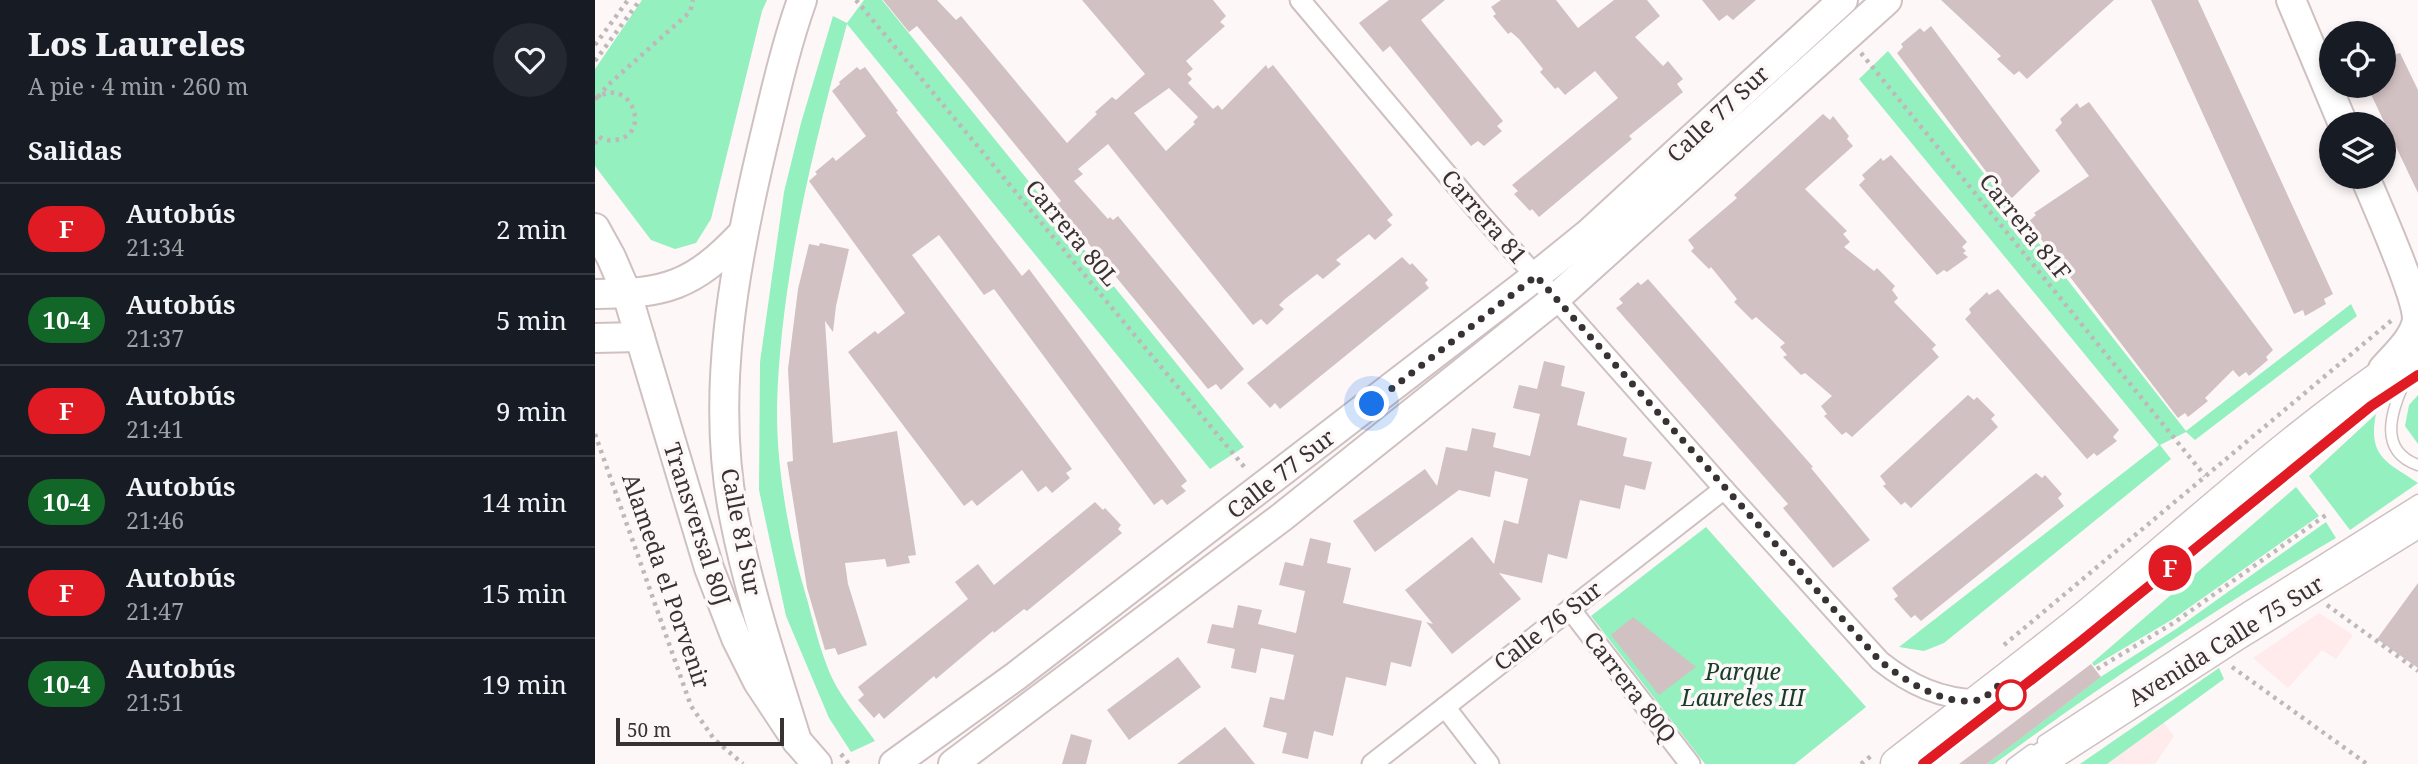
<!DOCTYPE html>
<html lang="es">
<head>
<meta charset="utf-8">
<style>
	body { margin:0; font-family:"Noto Serif",serif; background:#242831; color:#f1f3f6; height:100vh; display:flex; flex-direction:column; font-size:26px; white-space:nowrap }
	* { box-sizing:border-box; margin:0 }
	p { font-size:23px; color:#9ea1a6 }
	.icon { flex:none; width:38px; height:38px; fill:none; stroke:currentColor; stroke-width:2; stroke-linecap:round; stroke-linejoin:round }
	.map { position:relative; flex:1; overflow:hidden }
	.details { display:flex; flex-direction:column; background:#171b24; width:595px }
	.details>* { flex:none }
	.badge { padding:0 14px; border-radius:23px; font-size:24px; line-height:46px }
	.buttons { position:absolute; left:1724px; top:21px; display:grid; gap:14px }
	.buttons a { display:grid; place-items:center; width:77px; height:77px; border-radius:50%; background:#171b24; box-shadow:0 4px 10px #0003; font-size:35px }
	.scale { position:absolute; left:21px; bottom:18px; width:168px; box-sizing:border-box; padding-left:7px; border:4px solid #383233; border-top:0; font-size:19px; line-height:24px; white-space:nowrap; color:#383233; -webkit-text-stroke:5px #fef7f8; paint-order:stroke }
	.you { position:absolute; width:35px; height:35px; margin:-18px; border:5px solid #fff; border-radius:50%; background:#1a73e8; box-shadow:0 0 0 10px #1a73e833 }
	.map>.badge { position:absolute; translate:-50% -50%; box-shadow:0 0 0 4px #fff }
	h2 { padding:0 28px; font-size:26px; line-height:63px }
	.round { display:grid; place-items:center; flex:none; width:74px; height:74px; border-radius:37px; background:#242831 }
	.head { display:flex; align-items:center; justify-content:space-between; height:119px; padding:0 28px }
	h1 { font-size:33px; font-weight:800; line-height:52px }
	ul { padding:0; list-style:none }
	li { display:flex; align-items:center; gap:21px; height:91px; padding:0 28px; border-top:2px solid #363941 }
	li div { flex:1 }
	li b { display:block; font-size:26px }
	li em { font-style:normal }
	li .badge { min-width:77px; font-weight:700; text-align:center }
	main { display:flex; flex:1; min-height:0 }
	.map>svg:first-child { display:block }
</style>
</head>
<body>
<main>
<section class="details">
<div class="head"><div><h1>Los Laureles</h1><p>A pie · 4 min · 260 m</p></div><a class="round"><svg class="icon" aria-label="heart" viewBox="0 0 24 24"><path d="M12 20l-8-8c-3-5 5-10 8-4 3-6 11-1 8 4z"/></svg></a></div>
<h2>Salidas</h2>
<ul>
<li><span class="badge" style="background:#e01b24;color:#fff">F</span><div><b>Autobús</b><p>21:34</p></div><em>2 min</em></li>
<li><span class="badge" style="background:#126628;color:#fff">10-4</span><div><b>Autobús</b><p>21:37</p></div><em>5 min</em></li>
<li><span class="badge" style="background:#e01b24;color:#fff">F</span><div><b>Autobús</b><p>21:41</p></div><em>9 min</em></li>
<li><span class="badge" style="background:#126628;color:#fff">10-4</span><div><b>Autobús</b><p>21:46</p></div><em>14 min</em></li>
<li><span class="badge" style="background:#e01b24;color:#fff">F</span><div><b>Autobús</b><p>21:47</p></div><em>15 min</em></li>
<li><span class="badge" style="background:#126628;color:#fff">10-4</span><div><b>Autobús</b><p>21:51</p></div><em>19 min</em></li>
</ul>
</section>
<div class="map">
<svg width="1823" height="764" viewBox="0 0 1823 764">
	<rect width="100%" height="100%" fill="#fef7f8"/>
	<g fill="#ffeaec">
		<polygon points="1724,613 1758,635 1741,659 1727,650 1693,688 1658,658"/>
		<polygon points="1569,723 1579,736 1560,764 1512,764"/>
	</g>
	<g fill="#94f0bf">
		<polygon points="47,0 172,0 167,11 116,219 101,243 80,249 56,240 0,166 0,69"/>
		<path d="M269,0h18l362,447 -34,22 -363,-445c-34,124 -66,252 -70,381 -1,62 12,135 30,194 7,26 17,67 31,90 11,18 25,35 37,52l-24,11 -22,-34 -43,-102 -27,-126 1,-128 24,-170 17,-69 32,-107 14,7z"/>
		<polygon points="1293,51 1591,431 1756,304 1762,316 1600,440 1591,432 1565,445 1576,459 1349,643 1329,651 1304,647 1564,445 1264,79"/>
		<polygon points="1823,395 1823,444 1810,426 1814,405"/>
		<path d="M1781,414c-9,44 13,49 42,69l-68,47 -41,-54z"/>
		<polygon points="1701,487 1724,516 1578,619 1499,666 1497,663"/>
		<path d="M1731,522l10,16c-118,69 -231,145 -342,226h-7l115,-88 74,-47z"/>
		<polygon points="1111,527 1271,707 1200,764 1110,764 996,616"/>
		<polygon points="1624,668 1629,679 1512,764 1485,764"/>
	</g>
	<g fill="#d1c1c3" fill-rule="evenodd">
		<path d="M288,0h54l19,20 5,-4 106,127 30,-29 -2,-2 17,-15 4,3 29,-26 -63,-74h131l13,16 -6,6 5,4 -39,35 7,8 -6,5 5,5 -4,4 25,26 5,-4 4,5 44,-45 2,4 5,-4 120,150 -6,5 5,5 -17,15 -6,-6 -33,26 5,4 -18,15 -6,-5 -32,25 -6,6 5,4 -17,16 -6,-6 -8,6 -145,-181 -30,25 5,5 -9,7 34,38 2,-2 3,3 5,-4 126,153 -23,21 -5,-6 -8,5 -133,-162 -6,4 -18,-23 10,-7 -96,-118 -48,-57 -8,6zM574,88l29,29 -5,5 2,2 -29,27 -32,-38z"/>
		<polygon points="794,0 850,0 826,20 908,121 902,126 907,131 889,146 883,141 876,146 795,46 788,52 764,23"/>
		<polygon points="906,0 961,0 983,28 1019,0 1052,0 1065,16 1040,37 1068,66 1073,61 1088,79 1082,84 1088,92 1034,136 1037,139 944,217 937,209 935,211 919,194 923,191 917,185 1023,98 1000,71 970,95 963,87 960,89 945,72 948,69 924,39 916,32 913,34 898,16 901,14 896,7"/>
		<polygon points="1107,0 1161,0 1138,20 1132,15 1124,21"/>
		<polygon points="1346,0 1519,0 1432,79 1424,71 1419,75 1402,59 1406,56"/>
		<polygon points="1556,0 1603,0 1738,294 1729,299 1731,304 1710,316 1708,310 1699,314"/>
		<polygon points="1336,26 1445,171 1417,198 1414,196 1411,198 1302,53 1308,47 1306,44 1325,28 1329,32"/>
		<polygon points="1805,53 1823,90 1823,193 1772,86 1788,86 1788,58"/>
		<polygon points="262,67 265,70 270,67 303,111 301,112 427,276 434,269 592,481 586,486 591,491 572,505 567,499 559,505 399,289 389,295 344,235 317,255 477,469 471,473 475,478 457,493 451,486 443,492 427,470 382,506 377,500 369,506 253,352 280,331 283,334 310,313 214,181 222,174 220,172 238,157 241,161 271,136 237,91 245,84 244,82"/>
		<polygon points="1494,102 1678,350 1671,357 1673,360 1654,376 1651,372 1644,377 1638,370 1610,398 1613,401 1593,417 1590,413 1583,418 1433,222 1441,215 1439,213 1494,176 1460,130 1467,123 1465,119 1482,103 1485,108"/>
		<polygon points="1228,114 1235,120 1238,116 1254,136 1252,139 1258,146 1210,189 1252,231 1248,234 1255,242 1249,247 1279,271 1282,268 1300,286 1297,290 1303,298 1299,302 1341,345 1337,349 1344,357 1257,437 1251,432 1247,435 1229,416 1232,414 1226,406 1237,396 1210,373 1206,375 1188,357 1192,355 1185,347 1190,343 1161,317 1157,320 1139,302 1142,299 1116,267 1114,269 1096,251 1099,248 1093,240 1142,198 1139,195"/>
		<polygon points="1296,155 1372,242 1367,247 1371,251 1368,253 1373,257 1352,272 1349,270 1342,275 1264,185 1270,179 1267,175 1286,158 1288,161"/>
		<polygon points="225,243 254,249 241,306 238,332 230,321 238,443 302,431 321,555 313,556 315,563 292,567 290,559 250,563 253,584 272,645 243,655 240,648 230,650 212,588 192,462 198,461 193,369 203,289 214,244 224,246"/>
		<polygon points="807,257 815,265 817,263 833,280 830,283 834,288 685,409 680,403 675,408 652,383"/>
		<polygon points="1053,279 1218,467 1216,468 1275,540 1238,568 1188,508 1193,504 1021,308 1028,303 1024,299 1043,282 1046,285"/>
		<polygon points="1403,289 1524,430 1518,437 1522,441 1502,456 1499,453 1492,459 1370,319 1376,313 1374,309 1392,292 1394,295"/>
		<polygon points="949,361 970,366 966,386 990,392 982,425 1032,438 1028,456 1057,462 1050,490 1030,485 1025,509 985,500 972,559 953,554 947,583 904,573 926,599 857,654 831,622 838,624 810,590 877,537 899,564 909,520 923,524 933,479 900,471 895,497 864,490 780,552 758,521 830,469 842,486 851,447 872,451 877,428 901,433 898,447 935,456 945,414 918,408 924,385 942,389"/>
		<polygon points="1373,395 1379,400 1382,397 1400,415 1396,419 1403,427 1316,508 1310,502 1306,505 1288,486 1291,484 1285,476"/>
		<polygon points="1441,473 1447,478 1450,475 1467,494 1463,498 1469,506 1326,621 1320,615 1316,618 1299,599 1303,596 1297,588"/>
		<polygon points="500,502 508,510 510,508 526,525 523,529 527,533 432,611 429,609 399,633 398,631 341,679 339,676 289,719 284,713 279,718 263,700 269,695 263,687 373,599 360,582 383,564 399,585"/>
		<polygon points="715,538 736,543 732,563 756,568 748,603 827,621 816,667 796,662 791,686 751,677 738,736 719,731 713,759 687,753 692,733 668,727 675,697 689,700 699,655 666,648 661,673 636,668 640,649 612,643 617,624 638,628 643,605 667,610 663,624 701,633 710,591 684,585 690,562 708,566"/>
		<polygon points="1823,583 1823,668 1782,639"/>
		<polygon points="1038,617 1101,667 1064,695 1016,635"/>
		<polygon points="583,657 606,687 534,740 512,710"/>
		<polygon points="1496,664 1506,677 1392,764 1364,764"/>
		<polygon points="630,727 660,764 582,764 607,745"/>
		<polygon points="476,734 497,740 491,764 467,764"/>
	</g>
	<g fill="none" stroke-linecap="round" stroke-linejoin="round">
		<g stroke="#cfc0c1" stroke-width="13">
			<g id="lane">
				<path d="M1809,383c-13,29 -26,68 14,82"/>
				<polyline points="1518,614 1776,406 1823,375"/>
				<polyline points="1448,741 1651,608 1823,500"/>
				<polyline points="1417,764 1436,750"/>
			</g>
		</g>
		<g stroke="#cfc0c1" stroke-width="23">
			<g id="street">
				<path d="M705,0l177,210 247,279 156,172c30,24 60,38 99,39"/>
				<polyline points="975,609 1095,764"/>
				<polyline points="850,707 894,764"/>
				<polyline points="777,764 1129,489"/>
			</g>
		</g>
		<g stroke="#cfc0c1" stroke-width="32">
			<g id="secondary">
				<polyline points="1696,0 1748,124"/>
				<path d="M1770,177c11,27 53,120 52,143 -3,19 -22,35 -34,49"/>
				<polyline points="0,228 16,257 32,294 114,568 141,638 163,682 202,741 222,764"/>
				<path d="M0,294c70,0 98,-8 147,-60"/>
				<polyline points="0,338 45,337"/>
				<path d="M202,741c-23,-74 -48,-148 -63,-225 -24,-121 0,-249 28,-368 12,-50 23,-100 40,-148"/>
				<polyline points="299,764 421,676 941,276 993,234 1248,0"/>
				<polyline points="358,764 687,517 961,298 1292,0"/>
			</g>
		</g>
		<g stroke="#cfc0c1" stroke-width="35">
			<g id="primary">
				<path d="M1302,764c63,-49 127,-97 189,-147 109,-90 213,-188 332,-265"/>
				<polyline points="1440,764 1639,635 1823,521"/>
			</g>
		</g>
		<g stroke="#bfb8b9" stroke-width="4.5" stroke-dasharray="3.5 5" stroke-linecap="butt">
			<polyline points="261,0 651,469"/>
			<polyline points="0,45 33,0"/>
			<polyline points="1266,53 1610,476"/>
			<polyline points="0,61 45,0"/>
			<polyline points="3,97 13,85 95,12 98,0"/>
			<path d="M0,99c35,-26 59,36 20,41 -8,1 -14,-1 -20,-6"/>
			<polyline points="0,144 3,137"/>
			<polyline points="0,434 96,706 119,739 148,764"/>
			<polyline points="1732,605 1823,671"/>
			<polyline points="1409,645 1797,320"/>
			<polyline points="1637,667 1772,764"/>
			<polyline points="1502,669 1580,622 1731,515"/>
			<polyline points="246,754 254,764"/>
			<polyline points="1266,764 1276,756"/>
		</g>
		<use href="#lane" stroke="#fff" stroke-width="10"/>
		<use href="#street" stroke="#fff" stroke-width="19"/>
		<use href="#secondary" stroke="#fff" stroke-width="28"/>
		<use href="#primary" stroke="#fff" stroke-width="32"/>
	</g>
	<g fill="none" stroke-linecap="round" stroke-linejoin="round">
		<g stroke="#fff" stroke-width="16">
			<polyline id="line" points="1328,764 1485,642 1776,406 1823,375"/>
		</g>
		<use href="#line" stroke="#e01b24" stroke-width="10"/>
		<path stroke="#383233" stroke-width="7" stroke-dasharray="0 12.6" d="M777,404l164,-128 344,385c24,19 65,46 98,39 7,-1 16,-11 22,-16l11,11"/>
	</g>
	<circle fill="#fff" stroke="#e01b24" stroke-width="3.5" cx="1416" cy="695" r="14"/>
	<g text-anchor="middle" stroke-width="7" stroke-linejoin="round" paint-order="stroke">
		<g font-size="23" fill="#383233" stroke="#fef7f8">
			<text transform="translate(1123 114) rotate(-43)" y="8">Calle 77 Sur</text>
			<text transform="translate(889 217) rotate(49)" y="8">Carrera 81</text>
			<text transform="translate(1430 227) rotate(51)" y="8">Carrera 81F</text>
			<text transform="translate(477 233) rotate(50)" y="8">Carrera 80L</text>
			<text transform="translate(686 474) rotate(-38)" y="8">Calle 77 Sur</text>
			<text transform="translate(102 524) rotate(72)" y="8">Transversal 80J</text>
			<text transform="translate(146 532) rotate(79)" y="8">Calle 81 Sur</text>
			<text transform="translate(71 581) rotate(71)" y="8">Alameda el Porvenir</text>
			<text transform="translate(953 626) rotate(-38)" y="8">Calle 76 Sur</text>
			<text transform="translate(1631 641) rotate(-32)" y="8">Avenida Calle 75 Sur</text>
			<text transform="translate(1035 687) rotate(52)" y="8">Carrera 80Q</text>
		</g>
		<g font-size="23" font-style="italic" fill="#153d2a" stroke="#fef7f8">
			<text x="1148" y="680">Parque<tspan x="1148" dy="26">Laureles III</tspan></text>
		</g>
	</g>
</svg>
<div class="buttons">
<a><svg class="icon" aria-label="locate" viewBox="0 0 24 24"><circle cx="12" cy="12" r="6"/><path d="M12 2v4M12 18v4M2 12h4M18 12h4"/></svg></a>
<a><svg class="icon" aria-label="layers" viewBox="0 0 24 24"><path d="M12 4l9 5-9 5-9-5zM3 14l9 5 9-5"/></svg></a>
</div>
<div class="scale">50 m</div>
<div class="you" style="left:777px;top:404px"></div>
<b class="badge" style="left:1575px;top:568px;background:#e01b24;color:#fff">F</b>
</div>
</main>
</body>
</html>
